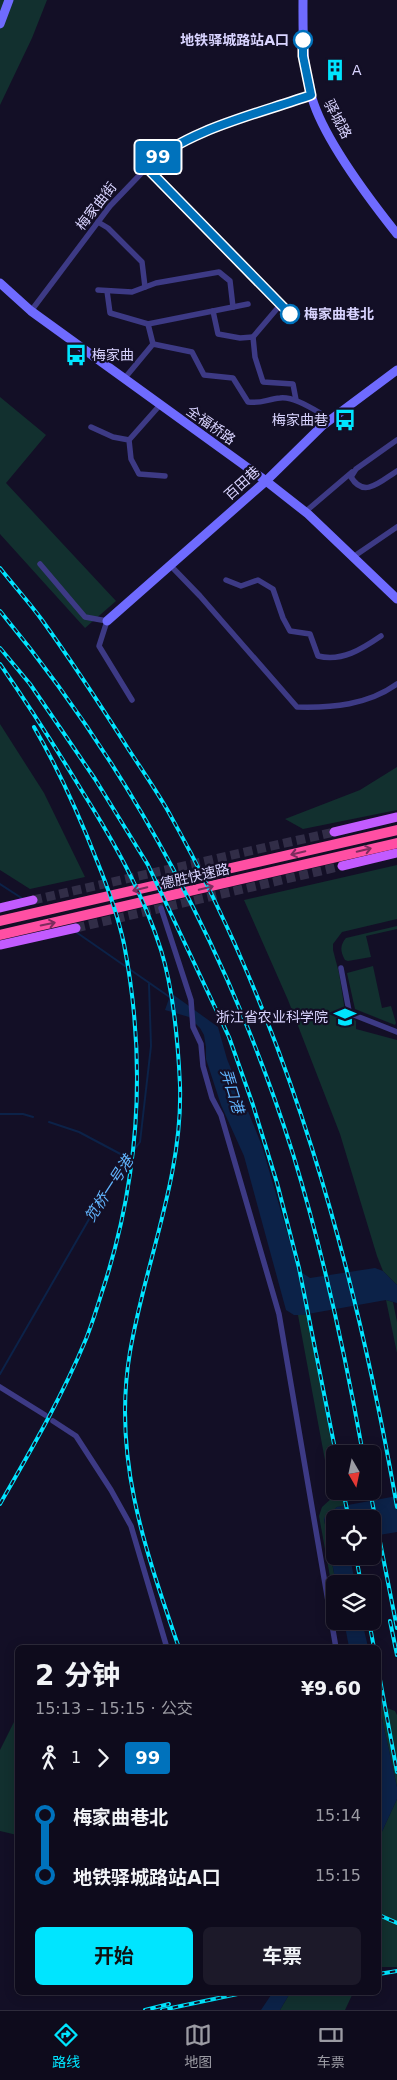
<!DOCTYPE html>
<html lang="zh">
<head>
<meta charset="utf-8">
<style>
	body { margin:0; font-family:"DejaVu Sans","Noto Sans SC",sans-serif; background:#1c1929; color:#f1f3f6; height:100vh; display:flex; flex-direction:column; font-size:19px; white-space:nowrap }
	* { box-sizing:border-box; margin:0 }
	p { font-size:16px; color:#9b9ba3 }
	.icon { flex:none; width:28px; height:28px; fill:none; stroke:currentColor; stroke-width:2; stroke-linecap:round; stroke-linejoin:round }
	.map { position:relative; flex:1; overflow:hidden }
	.sheet { position:absolute; left:15px; top:1645px; width:366px; height:350px; display:flex; flex-direction:column; background:#0e0b1c; border-radius:8px; box-shadow:0 2px 12px #0003,0 0 0 1px #2e2b3b }
	.sheet>* { flex:none }
	.badge { padding:0 10px; border-radius:4px; font-size:18px; line-height:32px }
	.needle { width:32px; rotate:171deg }
	.buttons { position:absolute; left:326px; top:1445px; display:grid; gap:10px }
	.buttons a { display:grid; place-items:center; width:55px; height:55px; border-radius:8px; background:#0e0b1c; box-shadow:0 2px 12px #0003,0 0 0 1px #2e2b3b; font-size:25px }
	.map>.badge { position:absolute; translate:-50% -50%; box-shadow:0 0 0 2px #fff }
	.legs { display:flex; align-items:center; gap:8px; height:55px; padding:0 20px; font-size:16px }
	.legs p { margin-inline-start:auto }
	.head { display:flex; align-items:center; justify-content:space-between; height:85px; padding:0 20px }
	h1 { font-size:28px; font-weight:700; line-height:38px }
	.button { display:flex; gap:10px; margin-top:auto; padding:10px 20px }
	.button a { flex:1; height:58px; border-radius:8px; background:#00e5ff; color:#111; font-size:20px; font-weight:700; line-height:58px; text-align:center }
	.button a+a { background:#1c1929; color:#f1f3f6 }
	ul { padding:0 20px; list-style:none }
	li { display:flex; align-items:center; gap:18px; height:60px; font-size:19px }
	li i { display:grid; place-items:center; width:8px; height:100%; margin:0 6px; background:currentColor }
	li i::after { content:''; width:12px; height:12px; margin:-6px; border:4px solid; border-radius:50%; background:#0e0b1c }
	li p { margin-inline-start:auto }
	li:first-child i { background:linear-gradient(#0000 50%,currentColor 0) }
	li:last-child i { background:linear-gradient(currentColor 50%,#0000 0) }
	.dock { display:flex; justify-content:space-around; align-items:center; height:70px; border-top:1px solid #2e2b3b; background:#0e0b1c; font-size:14px; color:#9b9ba3 }
	.dock a { display:grid; justify-items:center; gap:2px }
	.dock .selected { color:#00e5ff }
	.map>svg:first-child { display:block }
</style>
</head>
<body>
<div class="map">
<svg width="397" height="2010" viewBox="0 0 397 2010">
	<rect width="100%" height="100%" fill="#130f26"/>
	<g fill="#12302f">
		<polygon points="0,0 47,0 32,38 0,105"/>
		<polygon points="0,397 46,435 6,483 116,601 85,628 0,534"/>
		<polygon points="0,724 44,793 85,877 30,889 0,870"/>
		<polygon points="397,767 397,810 303,829 285,819 360,790"/>
		<polygon points="397,865 397,919 342,932 333,944 333,950 339,973 345,1011 356,1021 356,1029 397,1040 397,1285 383,1271 377,1256 340,1134 288,1000 244,900"/>
		<path d="M397,926v3l-31,7 5,21 -23,4 -3,-1c-5,-9 -5,-15 1,-22z"/>
		<polygon points="373,966 382,1008 391,1006 396,1023 395,1025 355,1009 347,973"/>
		<polygon points="386,1300 393,1302 397,1322 397,1353"/>
		<polygon points="307,1314 335,1462 335,1491 341,1491 344,1506 337,1507 324,1519 336,1584 335,1604 319,1516 322,1507 332,1498 298,1315"/>
		<polygon points="379,1705 395,1711 397,1715 397,1787"/>
		<polygon points="17,1716 17,1835 0,1831 0,1750"/>
		<polygon points="397,1799 397,1967 379,1967 379,1838"/>
		<polygon points="290,1993 353,1993 345,2010 280,2010"/>
	</g>
	<g fill="#0c2248">
		<polygon points="171,993 218,1027 227,1059 262,1146 298,1270 310,1278 375,1268 383,1271 397,1285 397,1303 386,1300 302,1315 294,1315 286,1310 244,1156 221,1105 206,1059 206,1047 204,1035 200,1028 189,1017 165,1010"/>
		<polygon points="397,1496 397,1532 373,1536 372,1519 335,1519 335,1556 350,1556 355,1584 336,1584 324,1518 337,1507"/>
		<polygon points="344,1621 362,1621 368,1647 349,1647"/>
		<polygon points="379,1705 397,1787 397,1799 379,1838"/>
		<polygon points="273,1992 290,1993 280,2010 261,2010"/>
	</g>
	<g fill="none" stroke-linecap="round" stroke-linejoin="round">
		<g stroke="#0c2248" stroke-width="2">
			<polyline points="0,884 23,899"/>
			<polyline points="76,932 171,998"/>
			<polyline points="0,1114 23,1114 33,1117"/>
			<polyline points="49,1122 79,1132 128,1158"/>
			<polyline points="0,1374 111,1181 140,1142 151,1046 149,984"/>
		</g>
		<g stroke="#312d47" stroke-width="9" stroke-dasharray="9 4.5" stroke-linecap="butt">
			<polyline points="33,900 334,832"/>
			<polyline points="76,928 342,866"/>
		</g>
		<g stroke="#3d3a85" stroke-width="5.5">
			<polyline points="98,222 108,228 142,262 145,287"/>
			<polyline points="98,290 132,292 156,283 219,272 230,281 233,307"/>
			<polyline points="107,291 110,313 148,324 248,304"/>
			<polyline points="31,311 110,206 155,159 186,141 213,129 311,95"/>
			<polyline points="213,311 218,334 240,338 253,337 255,357 263,382 293,384 296,400"/>
			<polyline points="148,324 153,344"/>
			<polyline points="253,337 281,304"/>
			<path d="M124,379l29,-35 39,8 12,23 29,3 15,24c12,2 20,-3 32,-4 15,-2 37,14 51,21"/>
			<polyline points="91,427 113,437 129,440 131,459 139,474 165,476"/>
			<polyline points="129,440 160,405"/>
			<path d="M397,440l-41,29 -5,8c13,22 30,4 46,-6"/>
			<polyline points="305,512 352,472"/>
			<polyline points="353,557 397,527"/>
			<polyline points="40,564 85,617 107,621 99,646 132,700"/>
			<path d="M170,565l30,31 97,111c35,1 71,-2 100,-23"/>
			<path d="M226,580l15,6 17,-6 15,9 10,29 7,13 20,3 8,22c24,6 44,-7 63,-20"/>
			<polyline points="161,908 191,1000 193,1027 201,1044 203,1066 212,1098 221,1115 279,1314 336,1648"/>
			<polyline points="341,968 349,1011 354,1015 397,1032"/>
			<polyline points="0,1387 45,1415"/>
			<polyline points="53,1421 76,1436 111,1490 131,1526 167,1648"/>
		</g>
		<g stroke="#6f6bff" stroke-width="9">
			<path d="M303,0c0,33 -1,66 9,98 12,41 58,102 85,136"/>
			<polyline points="0,24 9,0"/>
			<polyline points="0,283 31,311 266,481 308,514 397,599"/>
			<polyline points="107,621 266,481 322,426 397,370"/>
		</g>
		<g stroke="#c25bff" stroke-width="9">
			<polyline points="334,832 397,817"/>
			<polyline points="342,866 397,853"/>
			<polyline points="0,908 33,900"/>
			<polyline points="0,945 76,928"/>
		</g>
		<g stroke="#ff4fa3" stroke-width="10">
			<polyline points="0,921 397,830"/>
			<polyline points="0,935 397,843"/>
		</g>
		<g stroke="#00e5ff" stroke-width="4">
			<g id="rail">
				<path d="M0,568c14,18 29,34 42,52 31,43 59,86 87,130 13,20 27,40 39,61 121,215 187,454 229,696"/>
				<path d="M0,611c132,159 231,346 293,543 30,98 52,199 70,300"/>
				<polyline points="0,648 30,684 65,735 95,779 148,865 229,1037 253,1105 277,1183 299,1268 336,1454"/>
				<path d="M0,664c29,42 56,84 82,127 32,51 61,102 79,159 13,42 17,92 19,135 3,91 -35,178 -50,267 -18,105 15,197 49,296"/>
				<polyline points="343,1491 349,1519"/>
				<polyline points="370,1491 397,1628"/>
				<path d="M0,1504c31,-54 62,-107 86,-165 6,-15 11,-31 16,-47 38,-115 45,-229 22,-348 -6,-28 -16,-56 -27,-83 -18,-46 -38,-91 -63,-134"/>
				<polyline points="356,1556 361,1584"/>
				<polyline points="369,1621 374,1648"/>
				<polyline points="390,1621 397,1655"/>
				<polyline points="379,1674 397,1772"/>
				<polyline points="379,1915 397,1923"/>
				<polyline points="379,1974 397,1971"/>
				<polyline points="145,2010 169,2004"/>
				<polyline points="162,2010 247,1992"/>
			</g>
		</g>
		<use href="#rail" stroke="#130f26" stroke-width="2" stroke-dasharray="5.5" stroke-linecap="butt"/>
	</g>
	<defs><path id="oneway-shaft" d="M-6 0H5M1.5-3L5.5 0L1.5 3" fill="none" stroke-width="1.6" stroke-linecap="round" stroke-linejoin="round" transform="scale(1.25)"/></defs>
	<g stroke="#7d2c5e">
		<use href="#oneway-shaft" transform="translate(364 850) rotate(-13)"/>
		<use href="#oneway-shaft" transform="translate(298 853) rotate(167)"/>
		<use href="#oneway-shaft" transform="translate(206 888) rotate(-13)"/>
		<use href="#oneway-shaft" transform="translate(140 889) rotate(167)"/>
		<use href="#oneway-shaft" transform="translate(48 924) rotate(-12)"/>
	</g>
	<g fill="none" stroke-linecap="round" stroke-linejoin="round">
		<g stroke="#fff" stroke-width="11">
			<path id="line-1" d="M290,314l-144,-147c42,-38 112,-53 165,-72l-8,-39v-16"/>
		</g>
		<use href="#line-1" stroke="#0072bc" stroke-width="8"/>
	</g>
	<defs>
		<g id="building-bare" transform="scale(1.725)"><path d="M-4-6H4V6H1V3H-1V6H-4ZM-2.5-4.3h1.7v1.8h-1.7ZM.8-4.3h1.7v1.8H.8ZM-2.5-1h1.7V.8h-1.7ZM.8-1h1.7V.8H.8Z" fill="#00e5ff" stroke="#130f26" stroke-width="2.5" paint-order="stroke"/></g>
		<g id="bus-bare" transform="scale(1.725)"><path d="M-5-6H5V4H4V6H2V4H-2V6H-4V4H-5ZM-3.5-4V0h7V-4ZM-3.5 1.2v1.5H-2V1.2ZM2 1.2v1.5H3.5V1.2Z" fill="#00e5ff" stroke="#130f26" stroke-width="2.5" paint-order="stroke"/></g>
		<g id="university-bare" transform="scale(1.725)"><path d="M0-5L7-2L0 1L-7-2ZM-4 1L0 2.5L4 1V4Q0 6-4 4Z" fill="#00e5ff" stroke="#130f26" stroke-width="2.5" paint-order="stroke"/></g>
	</defs>
	<g fill-rule="evenodd">
		<use href="#building-bare" x="335" y="70"/>
		<use href="#bus-bare" x="76" y="355"/>
		<use href="#bus-bare" x="345" y="420"/>
		<use href="#university-bare" x="345" y="1017"/>
	</g>
	<g fill="#fff" stroke="#0072bc" stroke-width="2.5">
		<circle cx="303" cy="40" r="9"/>
		<circle cx="290" cy="314" r="9"/>
	</g>
	<g text-anchor="middle" stroke-width="4.5" stroke-linejoin="round" paint-order="stroke">
		<g font-size="14" font-weight="bold" fill="#d9d4ff" stroke="#130f26" text-anchor="end">
			<text x="289" y="45">地铁驿城路站A口</text>
			<text x="304" y="319" text-anchor="start">梅家曲巷北</text>
		</g>
		<g font-size="14" fill="#d9d4ff" stroke="#130f26" text-anchor="start">
			<text x="352" y="75">A</text>
			<text x="92" y="360">梅家曲</text>
			<text x="328" y="425" text-anchor="end">梅家曲巷</text>
			<text x="328" y="1022" text-anchor="end">浙江省农业科学院</text>
		</g>
		<g font-size="14" fill="#d9d4ff" stroke="#130f26">
			<text transform="translate(338 119) rotate(62)" y="5">驿城路</text>
			<text transform="translate(96 206) rotate(-52)" y="5">梅家曲街</text>
			<text transform="translate(211 425) rotate(35)" y="5">全福桥路</text>
			<text transform="translate(242 483) rotate(-42)" y="5">百田巷</text>
			<text transform="translate(195 876) rotate(-13)" y="5">德胜快速路</text>
		</g>
		<g font-size="15" font-style="italic" fill="#62b6ff" stroke="#130f26">
			<text transform="translate(232 1091) rotate(73)" y="5">弄口港</text>
			<text transform="translate(109 1189) rotate(-57)" y="5">笕桥一号港</text>
		</g>
	</g>
</svg>
<div class="buttons">
<a><svg class="needle" viewBox="-14 -14 28 28"><path d="M0-13l5 13h-10z" fill="#e53935"/><path d="M0 13l5-13h-10z" fill="#9b9ba3"/></svg></a>
<a><svg class="icon" aria-label="locate" viewBox="0 0 24 24"><circle cx="12" cy="12" r="6"/><path d="M12 2v4M12 18v4M2 12h4M18 12h4"/></svg></a>
<a><svg class="icon" aria-label="layers" viewBox="0 0 24 24"><path d="M12 4l9 5-9 5-9-5zM3 14l9 5 9-5"/></svg></a>
</div>
<b class="badge" style="left:158px;top:157px;background:#0072bc;color:#fff">99</b>
<section class="sheet">
<div class="head"><div><h1>2 分钟</h1><p>15:13 – 15:15 · 公交</p></div><b>¥9.60</b></div>
<div class="legs"><svg class="icon" aria-label="walk" viewBox="0 0 24 24"><circle cx="13" cy="4" r="2"/><path d="M13 8l-2 6 4 7M11 14l-3 7M7 12l3-4h3l4 4"/></svg>1<svg class="icon" aria-label="forward" viewBox="0 0 24 24"><path d="M9 5l7 7-7 7"/></svg><b class="badge" style="background:#0072bc;color:#fff">99</b></div>
<ul>
<li><i style="color:#0072bc"></i><b>梅家曲巷北</b><p>15:14</p></li>
<li><i style="color:#0072bc"></i><b>地铁驿城路站A口</b><p>15:15</p></li>
</ul>
<div class="button"><a>开始</a><a>车票</a></div>
</section>
</div>
<nav class="dock">
<a class="selected"><svg class="icon" aria-label="directions" viewBox="0 0 24 24"><path d="M12 3l9 9-9 9-9-9zM9 14v-3h6M13 9l2 2-2 2"/></svg>路线</a>
<a><svg class="icon" aria-label="map" viewBox="0 0 24 24"><path d="M3 6l6-2 6 2 6-2v14l-6 2-6-2-6 2zM9 4v14M15 6v14"/></svg>地图</a>
<a><svg class="icon" aria-label="tickets" viewBox="0 0 24 24"><path d="M3 7h18v10H3zM15 7v10"/></svg>车票</a>
</nav>
</body>
</html>
